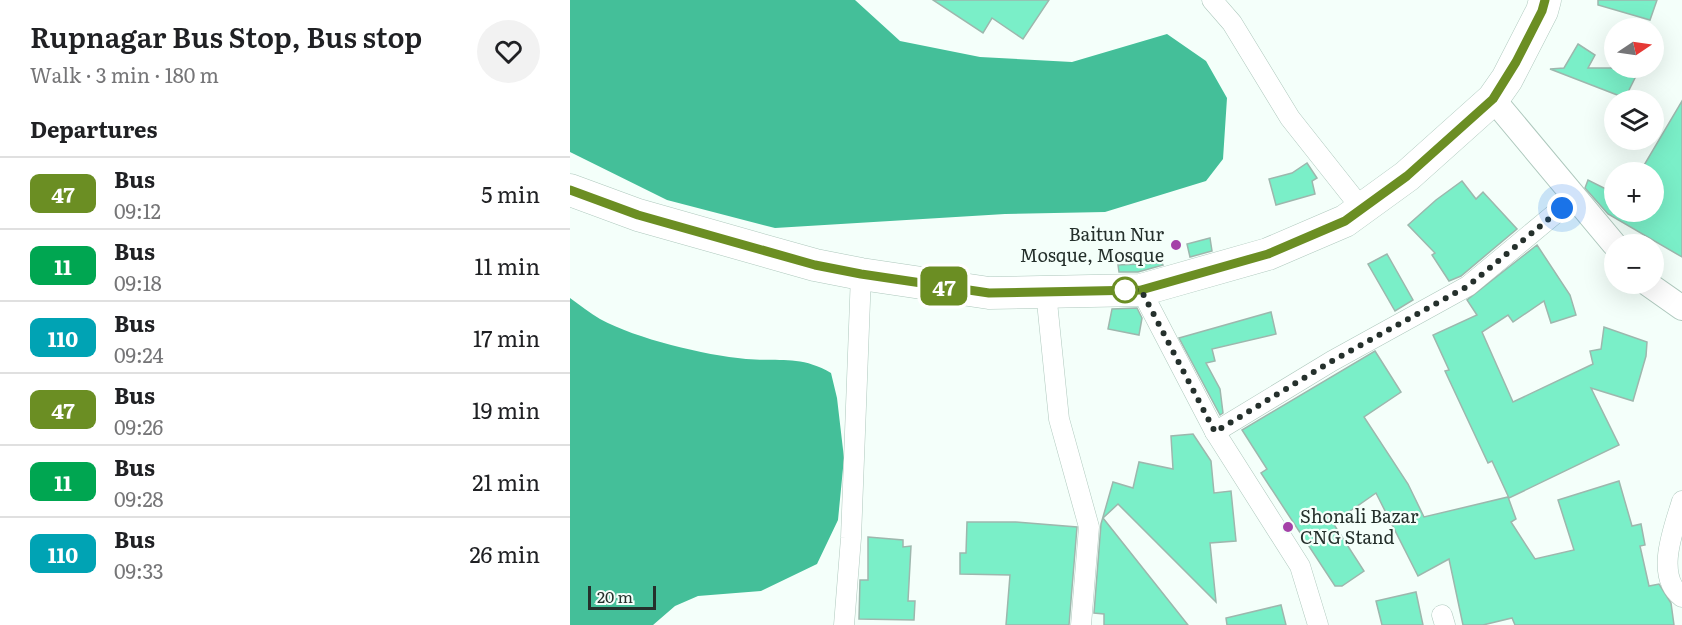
<!DOCTYPE html>
<html lang="en">
<head>
<meta charset="utf-8">
<style>
	body { margin:0; font-family:Literata,serif; background:#f2f2f2; color:#202124; height:100vh; display:flex; flex-direction:column; font-size:22px; white-space:nowrap }
	* { box-sizing:border-box; margin:0 }
	p { font-size:20px; color:#757577 }
	.icon { flex:none; width:33px; height:33px; fill:none; stroke:currentColor; stroke-width:2; stroke-linecap:round; stroke-linejoin:round }
	.map { position:relative; flex:1; overflow:hidden }
	.sheet { display:flex; flex-direction:column; background:#fff; width:570px }
	.sheet>* { flex:none }
	.badge { padding:0 12px; border-radius:9px; font-size:21px; line-height:39px }
	.needle { width:39px; rotate:77deg }
	.buttons { position:absolute; left:1034px; top:18px; display:grid; gap:12px }
	.buttons a { display:grid; place-items:center; width:60px; height:60px; border-radius:50%; background:#fff; box-shadow:0 6px 24px #0002; font-size:30px }
	.scale { position:absolute; left:18px; bottom:15px; width:68px; box-sizing:border-box; padding-left:6px; border:3px solid #25302c; border-top:0; font-size:16px; line-height:21px; white-space:nowrap; color:#25302c; -webkit-text-stroke:4px #f4fffa; paint-order:stroke }
	.you { position:absolute; width:30px; height:30px; margin:-15px; border:4px solid #fff; border-radius:50%; background:#1a73e8; box-shadow:0 0 0 9px #1a73e833 }
	.map>.badge { position:absolute; translate:-50% -50%; box-shadow:0 0 0 3px #fff }
	h2 { padding:0 30px; font-size:22px; line-height:54px }
	.round { display:grid; place-items:center; flex:none; width:63px; height:63px; border-radius:32px; background:#f2f2f2 }
	.overview { display:flex; align-items:center; justify-content:space-between; height:102px; padding:0 30px }
	h1 { font-size:28px; font-weight:600; line-height:45px }
	ul { padding:0; list-style:none }
	li { display:flex; align-items:center; gap:18px; height:72px; padding:0 30px; border-top:2px solid #e0e0e0 }
	li div { flex:1 }
	li b { display:block; font-size:22px }
	li em { font-style:normal }
	li .badge { min-width:66px; font-weight:700; text-align:center }
	main { display:flex; flex:1; min-height:0 }
	.map>svg:first-child { display:block }
</style>
</head>
<body>
<main>
<section class="sheet">
<div class="overview"><div><h1>Rupnagar Bus Stop, Bus stop</h1><p>Walk · 3 min · 180 m</p></div><a class="round"><svg class="icon" aria-label="heart" viewBox="0 0 24 24"><path d="M12 20l-8-8c-3-5 5-10 8-4 3-6 11-1 8 4z"/></svg></a></div>
<h2>Departures</h2>
<ul>
<li><span class="badge" style="background:#6b8e23;color:#fff">47</span><div><b>Bus</b><p>09:12</p></div><em>5 min</em></li>
<li><span class="badge" style="background:#00a651;color:#fff">11</span><div><b>Bus</b><p>09:18</p></div><em>11 min</em></li>
<li><span class="badge" style="background:#00a3b4;color:#fff">110</span><div><b>Bus</b><p>09:24</p></div><em>17 min</em></li>
<li><span class="badge" style="background:#6b8e23;color:#fff">47</span><div><b>Bus</b><p>09:26</p></div><em>19 min</em></li>
<li><span class="badge" style="background:#00a651;color:#fff">11</span><div><b>Bus</b><p>09:28</p></div><em>21 min</em></li>
<li><span class="badge" style="background:#00a3b4;color:#fff">110</span><div><b>Bus</b><p>09:33</p></div><em>26 min</em></li>
</ul>
</section>
<div class="map">
<svg width="1112" height="625" viewBox="0 0 1112 625">
	<rect width="100%" height="100%" fill="#f4fffa"/>
	<g fill="#44bf99">
		<polygon points="0,0 285,0 330,41 410,57 502,62 597,34 636,61 657,98 653,159 636,181 535,212 435,214 205,228 97,200 0,152"/>
		<path d="M0,298c10,7 20,15 30,21 37,20 104,36 146,40 33,3 54,-4 85,14l6,25 7,60 -6,62 -21,44 -56,27 -63,5 -23,10 -22,19h-83z"/>
	</g>
	<g fill="#7aefc8" stroke="#9db7ad" stroke-width="1.5">
		<polygon points="363,0 479,0 453,39 422,18 413,33"/>
		<polygon points="1028,0 1087,0 1080,20 1028,5"/>
		<polygon points="1008,44 1025,55 1018,68 1070,68 1055,98 980,69 994,68"/>
		<polygon points="1112,101 1112,257 1038,214 1015,188 1018,180 1044,193 1044,212 1083,212 1083,172 1070,172"/>
		<polygon points="737,163 747,178 742,181 745,194 706,205 699,179 722,173"/>
		<polygon points="892,181 906,199 913,192 947,229 891,276 879,281 862,255 865,253 838,225 866,200"/>
		<polygon points="640,238 642,251 620,257 617,244"/>
		<polygon points="967,245 1000,295 1006,315 981,323 974,301 943,322 938,315 912,332 943,402 1023,364 1020,351 1031,349 1034,327 1077,342 1076,356 1063,401 1021,388 1049,445 939,498 922,461 918,463 875,371 879,370 863,335 907,315 897,300"/>
		<polygon points="817,254 843,300 825,311 798,264"/>
		<polygon points="592,263 593,265 568,272 549,272 548,265"/>
		<polygon points="567,308 572,318 569,335 538,329 542,309"/>
		<polygon points="701,312 706,334 642,349 645,361 636,363 650,389 653,413 650,415 609,338"/>
		<polygon points="805,351 831,392 794,417 838,484 854,517 938,497 946,519 941,522 965,559 1004,550 988,500 1049,481 1062,526 1071,524 1075,545 1070,546 1079,586 1089,584 1101,603 1104,625 945,625 942,618 913,625 893,625 879,559 848,576 806,493 763,523 794,571 772,586 765,586 691,473 697,469 672,430"/>
		<polygon points="623,434 641,461 644,493 661,491 666,541 640,543 646,602 548,504 533,518 618,625 534,625 534,614 524,613 531,524 543,482 563,488 569,462 603,469 601,436"/>
		<polygon points="397,522 446,522 507,527 499,625 436,625 440,575 390,574 390,553 396,553"/>
		<polygon points="298,537 333,540 333,547 341,546 338,601 345,601 344,620 289,619 290,580 298,580"/>
		<polygon points="846,592 853,625 812,625 806,601"/>
		<polygon points="711,605 716,625 657,625 656,618"/>
	</g>
	<g fill="none" stroke-linecap="round" stroke-linejoin="round">
		<g stroke="#aec8bd" stroke-width="21">
			<g id="minor">
				<polyline points="642,0 662,23 720,118 792,209"/>
				<polyline points="571,290 645,432 730,566 748,625"/>
				<polyline points="476,292 489,419 519,527 511,625"/>
				<polyline points="645,432 762,361 898,286 1004,198"/>
				<path d="M1112,501c-8,27 -28,75 0,96"/>
				<polyline points="872,615 875,625"/>
				<polyline points="274,625 281,538 291,274"/>
			</g>
		</g>
		<g stroke="#aec8bd" stroke-width="26">
			<g id="tertiary">
				<polyline points="923,99 1044,244"/>
				<polyline points="1078,284 1112,308"/>
			</g>
		</g>
		<g stroke="#aec8bd" stroke-width="33">
			<polyline id="trunk" points="0,190 68,215 245,265 291,274 419,293 571,290 698,254 775,221 837,176 923,99 937,79 972,11 975,0"/>
		</g>
		<use href="#minor" stroke="#fff" stroke-width="20"/>
		<use href="#tertiary" stroke="#fff" stroke-width="24"/>
		<use href="#trunk" stroke="#fff" stroke-width="32"/>
	</g>
	<g fill="none" stroke-linecap="round" stroke-linejoin="round">
		<g stroke="#fff" stroke-width="14">
			<polyline id="line" points="0,190 68,215 245,265 291,274 419,293 571,290 698,254 775,221 837,176 923,99 946,62 972,11 975,0"/>
		</g>
		<use href="#line" stroke="#6b8e23" stroke-width="9"/>
		<polyline stroke="#25302c" stroke-width="6" stroke-dasharray="0 10.8" points="555,290 571,290 645,432 762,361 898,286 992,208"/>
	</g>
	<g fill="#a441a7" stroke="#f4fffa" stroke-width="2">
		<circle cx="606" cy="245" r="6"/>
		<circle cx="718" cy="527" r="6"/>
	</g>
	<circle fill="#fff" stroke="#6b8e23" stroke-width="3" cx="555" cy="290" r="12"/>
	<g text-anchor="middle" stroke-width="4.5" stroke-linejoin="round" paint-order="stroke">
		<g font-size="18" fill="#25302c" stroke="#f4fffa" text-anchor="end">
			<text x="594" y="241">Baitun Nur<tspan x="594" dy="21">Mosque, Mosque</tspan></text>
			<text x="730" y="523" text-anchor="start">Shonali Bazar<tspan x="730" dy="21">CNG Stand</tspan></text>
		</g>
	</g>
</svg>
<div class="buttons">
<a><svg class="needle" viewBox="-14 -14 28 28"><path d="M0-13l5 13h-10z" fill="#e53935"/><path d="M0 13l5-13h-10z" fill="#757577"/></svg></a>
<a><svg class="icon" aria-label="layers" viewBox="0 0 24 24"><path d="M12 4l9 5-9 5-9-5zM3 14l9 5 9-5"/></svg></a>
<a>+</a>
<a>−</a>
</div>
<div class="scale">20 m</div>
<div class="you" style="left:992px;top:208px"></div>
<b class="badge" style="left:374px;top:286px;background:#6b8e23;color:#fff">47</b>
</div>
</main>
</body>
</html>
